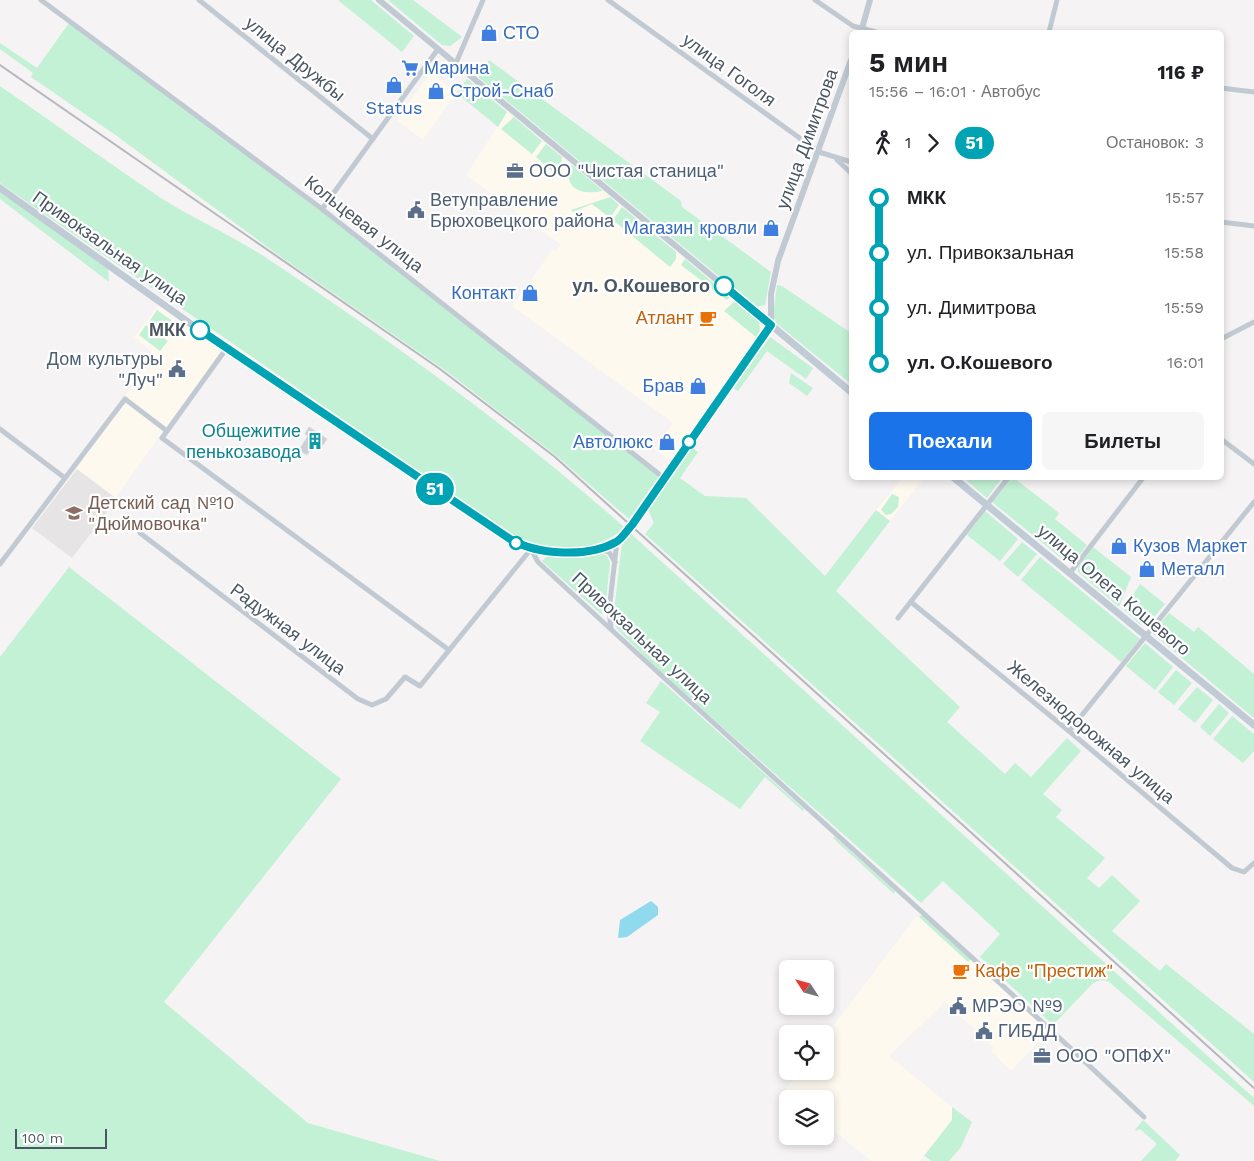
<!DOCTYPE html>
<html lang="ru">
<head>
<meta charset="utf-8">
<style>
	body { margin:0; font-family:"Work Sans",sans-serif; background:#f6f6f6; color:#202124; height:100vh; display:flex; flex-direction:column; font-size:19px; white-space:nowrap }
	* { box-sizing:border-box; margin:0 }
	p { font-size:16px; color:#757577 }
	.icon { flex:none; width:28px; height:28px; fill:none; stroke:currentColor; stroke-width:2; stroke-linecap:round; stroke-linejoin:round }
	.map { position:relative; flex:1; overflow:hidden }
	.side { position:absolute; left:849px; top:30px; width:375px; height:450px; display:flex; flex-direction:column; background:#fff; border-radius:8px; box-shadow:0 2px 8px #0003 }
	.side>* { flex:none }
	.badge { padding:0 10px; border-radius:16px; font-size:18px; line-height:32px }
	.needle { width:32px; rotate:306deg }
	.tools { position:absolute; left:779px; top:960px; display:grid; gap:10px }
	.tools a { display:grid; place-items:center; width:55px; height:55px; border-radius:8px; background:#fff; box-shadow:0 2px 8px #0003; font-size:25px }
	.scale { position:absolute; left:15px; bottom:12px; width:92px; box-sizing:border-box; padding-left:5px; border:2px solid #4a5661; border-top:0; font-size:14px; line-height:18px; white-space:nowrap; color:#4a5661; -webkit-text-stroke:4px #fff; paint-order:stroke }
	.map>.badge { position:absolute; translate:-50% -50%; box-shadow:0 0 0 2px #fff }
	.legs { display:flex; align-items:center; gap:8px; height:55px; padding:0 20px; font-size:16px }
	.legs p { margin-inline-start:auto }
	.head { display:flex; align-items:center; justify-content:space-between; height:85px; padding:0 20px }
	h1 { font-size:28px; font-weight:700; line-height:38px }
	.button { display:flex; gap:10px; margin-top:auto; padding:10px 20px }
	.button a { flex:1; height:58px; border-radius:8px; background:#1a73e8; color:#fff; font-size:20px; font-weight:700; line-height:58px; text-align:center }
	.button a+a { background:#f6f6f6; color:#202124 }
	ul { padding:0 20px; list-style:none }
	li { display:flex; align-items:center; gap:18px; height:55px; font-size:19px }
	li i { display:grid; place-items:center; width:8px; height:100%; margin:0 6px; background:currentColor }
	li i::after { content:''; width:12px; height:12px; margin:-6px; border:4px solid; border-radius:50%; background:#fff }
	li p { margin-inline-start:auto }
	li:first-child i { background:linear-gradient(#0000 50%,currentColor 0) }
	li:last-child i { background:linear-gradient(currentColor 50%,#0000 0) }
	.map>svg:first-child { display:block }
</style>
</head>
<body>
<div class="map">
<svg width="1254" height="1161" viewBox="0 0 1254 1161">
	<rect width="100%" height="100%" fill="#f5f3f3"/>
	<g fill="#fdf9ef">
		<polygon points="431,72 456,93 423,140 396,120"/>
		<polygon points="507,112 759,321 760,331 670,461 654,449 673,423 512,306 553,249 555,251 561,245 466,175"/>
		<polygon points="159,304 223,349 72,558 32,528 84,458 80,455 155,355 134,337"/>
		<polygon points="902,478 924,478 890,521 876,510"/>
		<polygon points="919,917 968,962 971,959 1048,1032 1011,1071 991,1051 993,1047 945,1002 889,1056 952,1107 952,1120 920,1161 871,1161 825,1124 825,1099 793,1099 784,1092 799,1071 825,1071 825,1037 915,918"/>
	</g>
	<polygon fill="#e6e4e5" points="77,469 117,499 72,558 32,528"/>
	<g fill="#c3f1d5">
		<polygon points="338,0 371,0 414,36 402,52"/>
		<polygon points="388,0 413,0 462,37 450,46 442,45"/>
		<polygon points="69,23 321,211 659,476 629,519 559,458 449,373 281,257 114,134 31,77 33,73 0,49 0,43 37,68"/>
		<polygon points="489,60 681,201 682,207 771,272 765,305 756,307 478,77"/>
		<polygon points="467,79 507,112 498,127 457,93"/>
		<path d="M0,86c54,37 107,76 161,112 36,23 75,39 110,63 123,82 242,168 353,266 -19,21 -66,28 -92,19 -7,-2 -14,-7 -21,-11l-474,-326 -37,-26z"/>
		<polygon points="514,117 542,141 532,154 501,129"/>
		<polygon points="546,144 562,157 560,178 536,157"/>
		<path d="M572,165l30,25v1c-18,4 -36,0 -34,-23z"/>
		<polygon points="0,191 108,268 109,282 0,199"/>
		<polygon points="610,197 619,205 610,218 592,204 573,212 571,210"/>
		<polygon points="622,207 676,252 676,259 670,267 613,220"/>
		<polygon points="685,259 730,297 727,300 681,265"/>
		<polygon points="777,285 782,286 851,333 851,384 776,323 773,315"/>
		<polygon points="735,301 759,321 760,331 756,337 724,311"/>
		<polygon points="157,310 179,326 170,338 149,322"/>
		<polygon points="146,325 168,341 160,351 139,335"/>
		<polygon points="770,337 813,368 806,379 767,351 738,391 733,388"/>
		<polygon points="791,373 813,388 807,396 789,383"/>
		<polygon points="692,447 698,452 680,478 705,496 746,498 825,576 876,510 890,521 836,591 960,707 947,722 1005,774 1015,763 1031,777 1067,738 1081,751 1043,794 1062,810 1056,817 1105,858 1087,878 1099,888 1112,875 1140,901 1112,931 1160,971 1166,964 1254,1034 1254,1082 645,534 654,523 648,509"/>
		<polygon points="966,478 1002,478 987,498 965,479"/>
		<polygon points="1011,478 1014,478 1059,513 1055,519 1087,545 1076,559 1065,561 992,502"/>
		<polygon points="892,494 899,497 898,507 891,514 886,515 881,510"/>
		<polygon points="985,511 1018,539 1000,561 967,535"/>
		<polygon points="630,533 1254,1098 1254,1106 1108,981 1100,980 1093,983 1053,1025 980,957 1000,934 943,881 921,903 658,670 617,629 613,620 622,543"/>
		<polygon points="1022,542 1037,554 1018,577 1003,564"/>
		<polygon points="1093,547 1131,577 1119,607 1078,572 1078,567"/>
		<polygon points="600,552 607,556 610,562 605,610 601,614 542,561 547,556"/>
		<polygon points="1040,557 1140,639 1121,662 1021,580"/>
		<polygon points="69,567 341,779 164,1002 308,1123 440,1161 0,1161 0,657"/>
		<polygon points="1140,584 1165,604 1147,626 1140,624 1124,610"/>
		<polygon points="1169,613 1194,632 1198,627 1254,674 1254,718 1152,633"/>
		<polygon points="1145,643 1173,667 1155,690 1126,666"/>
		<polygon points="1176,670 1192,683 1174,705 1158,692"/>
		<polygon points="661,681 804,809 803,811 765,777 740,809 640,741 660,712 646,703"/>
		<polygon points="1197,687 1213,700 1195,723 1178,709"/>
		<polygon points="1219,704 1229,713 1210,736 1200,727"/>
		<polygon points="1232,716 1254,734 1254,751 1243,763 1213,739"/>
		<polygon points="835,837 895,891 894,894 833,838"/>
		<polygon points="923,914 971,959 968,962 919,917"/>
		<polygon points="952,1107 972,1122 961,1147 949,1161 932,1161 924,1156 952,1120"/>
		<polygon points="1143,1120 1180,1155 1175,1161 1141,1161 1157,1144 1140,1129 1136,1131 1135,1130"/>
	</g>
	<polygon fill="#90daee" points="651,901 658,907 658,915 627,937 618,938 620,920"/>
	<polygon fill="#cdcfd5" stroke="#d7d9de" points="309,427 327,439 323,445 314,443 307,455 299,450 308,436 305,434"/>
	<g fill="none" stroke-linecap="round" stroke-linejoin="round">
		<g stroke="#c1cad2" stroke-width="5">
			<polyline points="41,0 322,209 664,478"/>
			<polyline points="199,0 373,139"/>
			<polyline points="608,0 819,152 851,162"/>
			<polyline points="815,0 853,26 876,32"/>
			<polyline points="1049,32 1057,0"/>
			<polyline points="456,63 483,0"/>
			<polyline points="1221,88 1254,92"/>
			<polyline points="837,160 851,173"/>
			<polyline points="322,209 438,49"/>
			<polyline points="1221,222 1254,226"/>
			<polyline points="1221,339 1254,322"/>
			<polyline points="226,349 162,438 449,650"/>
			<polyline points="0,429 65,478"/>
			<polyline points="1221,439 1254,464"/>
			<path d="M140,533l218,166 14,6 14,-6 19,-22 15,9 111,-137 7,13c201,187 407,367 606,555"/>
			<polyline points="597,549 609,552 615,562"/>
			<polyline points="0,564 125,399 167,431"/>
			<polyline points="1070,573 1143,478"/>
			<polyline points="911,602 1069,731 1232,868 1244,872 1254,863"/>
			<polyline points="898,618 1008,478"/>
			<polyline points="611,628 609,611 617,541"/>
			<polyline points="1069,731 1254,502"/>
		</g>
		<g stroke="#c1cad2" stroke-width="6">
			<polyline points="379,0 771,325"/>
			<polyline points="861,32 870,0"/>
			<polyline points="771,325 771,294 778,261 851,60"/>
		</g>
		<g stroke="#c1cbd6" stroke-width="7">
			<polyline points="0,188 226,349 505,536 531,549 568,552 597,548 617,541 631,525 771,325 851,392"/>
			<polyline points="954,478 1254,725"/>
		</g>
		<polyline stroke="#b5b8bd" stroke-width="2" points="0,65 440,369 555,457 1254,1088"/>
	</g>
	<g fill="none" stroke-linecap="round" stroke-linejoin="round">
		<g stroke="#fff" stroke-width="11">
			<path id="line-1" d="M200,330l310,209c27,16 78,19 106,3 6,-3 11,-12 16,-17l139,-200 -47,-39"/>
		</g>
		<use href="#line-1" stroke="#00a3b4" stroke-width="8"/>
	</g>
	<defs>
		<g id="shop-bare" transform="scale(1.35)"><path d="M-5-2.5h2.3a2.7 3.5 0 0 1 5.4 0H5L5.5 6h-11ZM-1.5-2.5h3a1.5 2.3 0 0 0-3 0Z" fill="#3f7fe0" stroke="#fff" stroke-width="2.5" paint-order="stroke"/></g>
		<g id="supermarket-bare" transform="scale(1.35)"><path d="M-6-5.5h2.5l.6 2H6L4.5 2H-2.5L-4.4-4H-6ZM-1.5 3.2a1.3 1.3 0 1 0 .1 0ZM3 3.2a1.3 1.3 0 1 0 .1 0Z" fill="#3f7fe0" stroke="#fff" stroke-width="2.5" paint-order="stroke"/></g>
		<g id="office-bare" transform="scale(1.35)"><path d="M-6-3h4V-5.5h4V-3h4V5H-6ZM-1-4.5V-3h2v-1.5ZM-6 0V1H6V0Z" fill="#5c6f8a" stroke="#fff" stroke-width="2.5" paint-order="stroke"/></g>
		<g id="civic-bare" transform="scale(1.35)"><path d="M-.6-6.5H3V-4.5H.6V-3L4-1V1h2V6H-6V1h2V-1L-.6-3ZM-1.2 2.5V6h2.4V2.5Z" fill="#5c6f8a" stroke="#fff" stroke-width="2.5" paint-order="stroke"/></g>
		<g id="cafe-bare" transform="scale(1.35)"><path d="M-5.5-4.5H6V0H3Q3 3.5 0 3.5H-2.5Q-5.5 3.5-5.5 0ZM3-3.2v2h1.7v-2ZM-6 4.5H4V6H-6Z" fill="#e8710a" stroke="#fff" stroke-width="2.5" paint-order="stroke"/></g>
		<g id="building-bare" transform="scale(1.35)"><path d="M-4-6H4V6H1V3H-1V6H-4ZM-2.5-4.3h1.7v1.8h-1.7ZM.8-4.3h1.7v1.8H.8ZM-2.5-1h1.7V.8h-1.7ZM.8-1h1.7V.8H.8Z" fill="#0f9aa8" stroke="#fff" stroke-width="2.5" paint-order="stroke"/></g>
		<g id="school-bare" transform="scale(1.35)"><path d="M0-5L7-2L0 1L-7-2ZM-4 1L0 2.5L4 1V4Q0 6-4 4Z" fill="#8d6e63" stroke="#fff" stroke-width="2.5" paint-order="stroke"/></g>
	</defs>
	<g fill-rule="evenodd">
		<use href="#shop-bare" x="489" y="33"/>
		<use href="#supermarket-bare" x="410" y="68"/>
		<use href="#shop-bare" x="394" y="85"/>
		<use href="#shop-bare" x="436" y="91"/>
		<use href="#office-bare" x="515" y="171"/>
		<use href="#civic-bare" x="416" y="210"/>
		<use href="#shop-bare" x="771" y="228"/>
		<use href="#shop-bare" x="530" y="293"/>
		<use href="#cafe-bare" x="708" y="318"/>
		<use href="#civic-bare" x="177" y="369"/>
		<use href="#shop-bare" x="698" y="386"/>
		<use href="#building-bare" x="315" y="441"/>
		<use href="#shop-bare" x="667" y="442"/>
		<use href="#school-bare" x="74" y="513"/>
		<use href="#shop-bare" x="1119" y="546"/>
		<use href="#shop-bare" x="1147" y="569"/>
		<use href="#cafe-bare" x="961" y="971"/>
		<use href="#civic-bare" x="958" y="1006"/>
		<use href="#civic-bare" x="984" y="1031"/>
		<use href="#office-bare" x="1042" y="1056"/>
	</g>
	<g fill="#fff" stroke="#00a3b4" stroke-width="2.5">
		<circle cx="724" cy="286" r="9"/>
		<circle cx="200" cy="330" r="9"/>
		<circle cx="689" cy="442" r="6"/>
		<circle cx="516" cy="543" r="6"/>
	</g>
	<g text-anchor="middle" stroke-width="4.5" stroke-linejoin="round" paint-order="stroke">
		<g font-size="18" fill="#366cbe" stroke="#fff" text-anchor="start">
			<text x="503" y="39">СТО</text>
			<text x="424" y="74">Марина</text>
			<text x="450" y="97">Строй-Снаб</text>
			<text x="394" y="114" text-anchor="middle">Status</text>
			<text x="757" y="234" text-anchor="end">Магазин кровли</text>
			<text x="516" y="299" text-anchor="end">Контакт</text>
			<text x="684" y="392" text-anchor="end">Брав</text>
			<text x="653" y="448" text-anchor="end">Автолюкс</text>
			<text x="1133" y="552">Кузов Маркет</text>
			<text x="1161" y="575">Металл</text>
		</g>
		<g font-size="18" fill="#4a5661" stroke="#fff">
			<text transform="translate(295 59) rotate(39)" y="6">улица Дружбы</text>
			<text transform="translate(729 70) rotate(36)" y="6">улица Гоголя</text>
			<text transform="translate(807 139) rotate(-70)" y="6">улица Димитрова</text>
			<text transform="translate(364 224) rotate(38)" y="6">Кольцевая улица</text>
			<text transform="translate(110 248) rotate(35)" y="6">Привокзальная улица</text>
			<text transform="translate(1114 590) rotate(40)" y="6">улица Олега Кошевого</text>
			<text transform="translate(288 629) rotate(37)" y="6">Радужная улица</text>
			<text transform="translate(642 638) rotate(43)" y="6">Привокзальная улица</text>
			<text transform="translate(1091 732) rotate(40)" y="6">Железнодорожная улица</text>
		</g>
		<g font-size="18" fill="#4e5e75" stroke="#fff" text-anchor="start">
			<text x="529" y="177">ООО "Чистая станица"</text>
			<text x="430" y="206">Ветуправление<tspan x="430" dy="21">Брюховецкого района</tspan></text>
			<text x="163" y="365" text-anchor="end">Дом культуры<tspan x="163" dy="21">"Луч"</tspan></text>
			<text x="972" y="1012">МРЭО №9</text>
			<text x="998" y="1037">ГИБДД</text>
			<text x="1056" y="1062">ООО "ОПФХ"</text>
		</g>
		<g font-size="18" font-weight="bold" fill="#4a5661" stroke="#fff" text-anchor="end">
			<text x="710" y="292">ул. О.Кошевого</text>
			<text x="186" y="336">МКК</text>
		</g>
		<g font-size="18" fill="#c56008" stroke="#fff" text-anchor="end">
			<text x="694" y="324">Атлант</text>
			<text x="975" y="977" text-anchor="start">Кафе "Престиж"</text>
		</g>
		<g font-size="18" fill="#0d838f" stroke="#fff" text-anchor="end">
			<text x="301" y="437">Общежитие<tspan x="301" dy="21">пенькозавода</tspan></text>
		</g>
		<g font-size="18" fill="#785e54" stroke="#fff" text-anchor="start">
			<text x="88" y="509">Детский сад №10<tspan x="88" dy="21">"Дюймовочка"</tspan></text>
		</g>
	</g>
</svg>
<div class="tools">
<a><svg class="needle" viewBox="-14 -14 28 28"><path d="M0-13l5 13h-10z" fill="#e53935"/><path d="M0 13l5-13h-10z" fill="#757577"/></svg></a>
<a><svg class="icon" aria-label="locate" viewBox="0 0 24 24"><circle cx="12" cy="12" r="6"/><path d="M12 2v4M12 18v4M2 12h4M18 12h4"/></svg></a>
<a><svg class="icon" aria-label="layers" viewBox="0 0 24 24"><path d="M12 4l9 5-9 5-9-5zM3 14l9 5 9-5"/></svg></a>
</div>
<div class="scale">100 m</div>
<b class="badge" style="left:435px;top:489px;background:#00a3b4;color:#fff">51</b>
<section class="side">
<div class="head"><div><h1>5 мин</h1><p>15:56 – 16:01 · Автобус</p></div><b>116 ₽</b></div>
<div class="legs"><svg class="icon" aria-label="walk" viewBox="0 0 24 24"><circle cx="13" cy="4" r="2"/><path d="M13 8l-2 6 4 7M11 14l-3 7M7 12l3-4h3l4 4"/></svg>1<svg class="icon" aria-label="forward" viewBox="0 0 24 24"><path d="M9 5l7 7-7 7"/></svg><b class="badge" style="background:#00a3b4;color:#fff">51</b><p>Остановок: 3</p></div>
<ul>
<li><i style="color:#00a3b4"></i><b>МКК</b><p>15:57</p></li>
<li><i style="color:#00a3b4"></i><span>ул. Привокзальная</span><p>15:58</p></li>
<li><i style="color:#00a3b4"></i><span>ул. Димитрова</span><p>15:59</p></li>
<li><i style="color:#00a3b4"></i><b>ул. О.Кошевого</b><p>16:01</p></li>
</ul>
<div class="button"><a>Поехали</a><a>Билеты</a></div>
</section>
</div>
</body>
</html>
